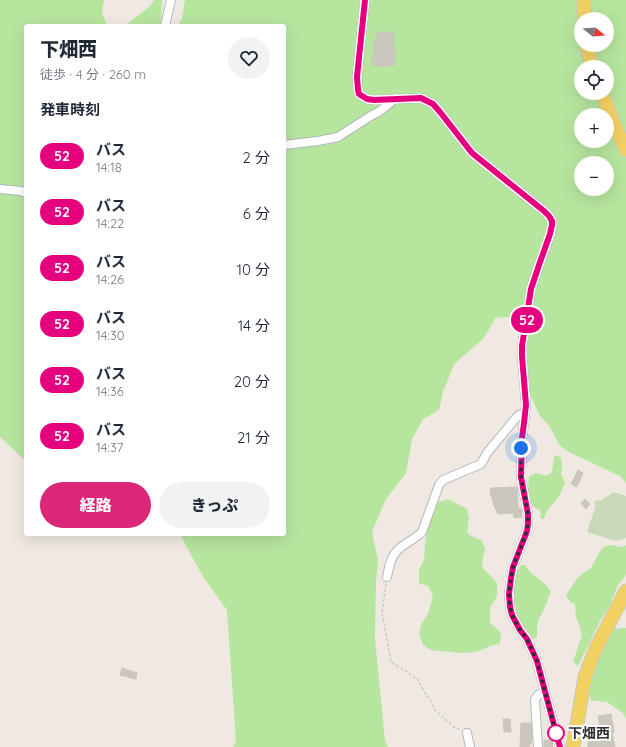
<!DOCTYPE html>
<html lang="ja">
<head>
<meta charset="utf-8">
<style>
	body { margin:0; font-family:Quicksand,"Noto Sans JP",sans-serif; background:#f2f2f3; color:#1f2937; height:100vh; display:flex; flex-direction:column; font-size:15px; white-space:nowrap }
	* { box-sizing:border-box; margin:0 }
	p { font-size:13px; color:#747a83 }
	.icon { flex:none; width:22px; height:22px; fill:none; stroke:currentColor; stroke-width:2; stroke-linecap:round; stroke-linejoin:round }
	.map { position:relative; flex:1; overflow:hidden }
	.drawer { position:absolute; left:24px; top:24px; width:262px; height:512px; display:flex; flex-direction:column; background:#fff; border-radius:4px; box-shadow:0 4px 16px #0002 }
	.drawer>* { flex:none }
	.badge { padding:0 8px; border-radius:13px; font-size:14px; line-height:26px }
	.needle { width:26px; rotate:107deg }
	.controls { position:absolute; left:574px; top:12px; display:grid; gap:8px }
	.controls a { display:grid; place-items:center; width:40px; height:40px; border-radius:50%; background:#fff; box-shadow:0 4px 16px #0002; font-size:20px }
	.you { position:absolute; width:20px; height:20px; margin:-10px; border:3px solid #fff; border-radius:50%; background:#1a73e8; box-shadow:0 0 0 6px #1a73e833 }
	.map>.badge { position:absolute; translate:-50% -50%; box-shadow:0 0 0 2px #fff }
	h2 { padding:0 16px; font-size:15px; line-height:36px }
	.round { display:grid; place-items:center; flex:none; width:42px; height:42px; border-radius:21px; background:#f2f2f3 }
	.summary { display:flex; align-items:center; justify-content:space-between; height:68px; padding:0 16px }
	h1 { font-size:19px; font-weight:800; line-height:30px }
	.primary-button { display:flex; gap:8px; margin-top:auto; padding:8px 16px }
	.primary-button a { flex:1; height:46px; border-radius:24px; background:#db2777; color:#fff; font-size:16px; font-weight:800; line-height:46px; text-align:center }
	.primary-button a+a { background:#f2f2f3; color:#1f2937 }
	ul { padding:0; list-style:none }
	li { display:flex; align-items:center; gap:12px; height:56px; padding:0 16px }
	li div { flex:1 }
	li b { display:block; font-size:15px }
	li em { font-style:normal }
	li .badge { min-width:44px; font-weight:700; text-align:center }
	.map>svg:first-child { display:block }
</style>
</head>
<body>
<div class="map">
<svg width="626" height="747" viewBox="0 0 626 747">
	<rect width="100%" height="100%" fill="#efe9e1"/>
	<g fill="#b6e59e" fill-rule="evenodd">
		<polygon points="0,0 104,0 102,13 107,26 26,26 26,461 0,437"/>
		<polygon points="154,0 162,0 161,26 125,26 150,6"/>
		<path d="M185,0h441v483l-6,-7 -49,-23 -11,-7 -10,-19 -10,-11 -11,-24 -8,-49v-19l-3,-5 -12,-2 -11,1 -11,20 -30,26 -11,28 -4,18 -16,9 -11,20 -6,34 -20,26 -14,33 6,28 -2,21 -1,57 10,103 3,6h-155l3,-6 -9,-131 -25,-35 -22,-41h104v-508h-106l4,-8zM581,19h26v26h-26zM581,67h26v26h-26zM581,115h26v26h-26zM581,163h26v26h-26z"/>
		<path d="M556,455l5,3 1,8 -1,8 4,9 -6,13 -13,16 -2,7h-3l-1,-9c-15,-6 -12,-19 -11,-33l7,-4 10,3 6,-4 2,-15z"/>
		<path d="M448,499l19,10 2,9 -2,15 6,4 8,3 4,8 -3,15 1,5 14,15v13l-7,12v15c9,8 14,9 9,21l-6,1 -17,7 -15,1 -30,-3 -8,-5 -4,-12 3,-10 6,-9 5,-17 -4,-10 -10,-4v-13l5,-10 1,-16 4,-21 9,-21 5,-1z"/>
		<polygon points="609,545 623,547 626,545 626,575 618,585 610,605 600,621 578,666 573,662 582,635 579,624 576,617 575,604 570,602 566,595 578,577 591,568 602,548"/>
		<path d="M521,565h4l6,8 13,10 7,8 -7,18 -5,10 -2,8v10l-3,2c-9,-6 -17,-18 -19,-29 -1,-4 -1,-8 -1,-13 -1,-5 -3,-10 -2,-15 2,-6 6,-12 9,-17z"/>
		<polygon points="626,628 626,719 623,713 607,702 590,700 589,683 602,648 613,629"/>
	</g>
	<polygon fill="#c8d9b8" points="614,492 626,496 626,538 616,541 587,532 595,508 595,501 602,500"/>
	<g fill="#cbc7bf" stroke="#cbc5ba">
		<polygon points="377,32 394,32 393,50 396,50 394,66 372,65 373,53 374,53 374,41 377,41"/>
		<polygon points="578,470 583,473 577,487 571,484"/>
		<polygon points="517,487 518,508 521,508 522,517 514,518 513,513 498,514 493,504 493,500 490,494 491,488"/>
		<polygon points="585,499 590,504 586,509 581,503"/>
		<polygon points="122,668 137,673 136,679 120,675"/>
		<polygon points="611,714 614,732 612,732 615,747 588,747 588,733 591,734 590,731 600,728 598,716"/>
		<polygon points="503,719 510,719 511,732 504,732"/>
		<polygon points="521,723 531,723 532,740 529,747 520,747"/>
		<polygon points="544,740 552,740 553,747 544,747"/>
	</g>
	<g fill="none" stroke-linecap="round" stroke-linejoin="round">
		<g stroke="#b4b7c1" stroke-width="10">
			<g id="minor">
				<polyline points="365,0 357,77 358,90 359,94 367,99 374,100 421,98 433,104 440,112 472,153 544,211 549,216 552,221 552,225 551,234 539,265 531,289 522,346 522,356 526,405 524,423 522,438 521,477 528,514 528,523 527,531 513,567 510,586 509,594 510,607 512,615 520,630 527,639 537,661 560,747"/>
				<polyline points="165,26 171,0"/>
				<polyline points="284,145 318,141 338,137 369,117 380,111 396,98"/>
				<polyline points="0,189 21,191 26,193"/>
				<path d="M387,577c2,-9 3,-18 9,-25 4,-6 19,-13 26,-20l17,-47 4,-5 38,-16 6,-11 28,-34 4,-4 6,-1"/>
				<polyline points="467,733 470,747"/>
				<path d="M538,747l-3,-47c2,-6 5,-6 10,-8"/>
			</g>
		</g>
		<g stroke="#c9c9c9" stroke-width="15">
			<g id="primary">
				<polyline points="584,0 584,19"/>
				<polyline points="587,45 592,67"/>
				<polyline points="602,93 613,122 626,150"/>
				<polyline points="573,747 585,677 596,648 626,591"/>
			</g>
		</g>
		<polyline stroke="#c9c9c9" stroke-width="1.5" stroke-dasharray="3 2" stroke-linecap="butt" points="386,584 382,612 391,662 406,671 418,680 426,695 432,702 435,710 454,727 460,729"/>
		<use href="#minor" stroke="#fff" stroke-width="8"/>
		<use href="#primary" stroke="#f2d163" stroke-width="13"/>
	</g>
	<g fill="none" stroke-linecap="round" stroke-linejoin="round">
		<g stroke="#fff" stroke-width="9">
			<polyline id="line" points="365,0 357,77 358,90 359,94 367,99 374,100 421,98 433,104 440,112 472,153 544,211 549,216 552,221 552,225 550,234 539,265 531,289 522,346 522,356 526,405 524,423 522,438 521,477 528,514 528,523 527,531 513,567 511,578 509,594 510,607 512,615 520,630 527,639 537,661 554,725 560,747"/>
		</g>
		<use href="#line" stroke="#e6007e" stroke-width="6"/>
		<polyline stroke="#2e2e2e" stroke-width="4" stroke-dasharray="0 7.2" points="521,448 521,477 528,514 528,523 527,531 513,567 511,578 509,594 510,607 512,615 520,630 527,639 537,661 556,733"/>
	</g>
	<circle fill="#fff" stroke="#e6007e" stroke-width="2" cx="556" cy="733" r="8"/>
	<g text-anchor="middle" stroke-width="4" stroke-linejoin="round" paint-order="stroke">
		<g font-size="14" font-weight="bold" fill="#2e2e2e" stroke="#fff" text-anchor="start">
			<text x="568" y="738">下畑西</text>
		</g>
	</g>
</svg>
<div class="controls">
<a><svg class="needle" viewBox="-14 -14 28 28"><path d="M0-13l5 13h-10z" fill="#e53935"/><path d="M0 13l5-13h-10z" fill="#747a83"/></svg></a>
<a><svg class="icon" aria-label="locate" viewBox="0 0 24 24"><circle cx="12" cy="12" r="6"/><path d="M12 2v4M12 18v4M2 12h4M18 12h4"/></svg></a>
<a>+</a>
<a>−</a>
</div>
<div class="you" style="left:521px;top:448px"></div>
<b class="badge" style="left:527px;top:320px;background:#e6007e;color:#fff">52</b>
<section class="drawer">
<div class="summary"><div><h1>下畑西</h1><p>徒歩 · 4 分 · 260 m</p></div><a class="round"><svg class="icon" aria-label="heart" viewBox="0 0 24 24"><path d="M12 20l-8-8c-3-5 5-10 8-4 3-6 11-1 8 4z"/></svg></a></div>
<h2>発車時刻</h2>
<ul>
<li><span class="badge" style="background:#e6007e;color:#fff">52</span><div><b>バス</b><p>14:18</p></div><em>2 分</em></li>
<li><span class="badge" style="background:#e6007e;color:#fff">52</span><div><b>バス</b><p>14:22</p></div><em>6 分</em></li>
<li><span class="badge" style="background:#e6007e;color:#fff">52</span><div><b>バス</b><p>14:26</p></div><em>10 分</em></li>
<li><span class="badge" style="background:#e6007e;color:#fff">52</span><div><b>バス</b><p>14:30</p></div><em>14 分</em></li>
<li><span class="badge" style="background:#e6007e;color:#fff">52</span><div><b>バス</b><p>14:36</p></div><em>20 分</em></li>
<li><span class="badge" style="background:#e6007e;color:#fff">52</span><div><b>バス</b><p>14:37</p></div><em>21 分</em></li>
</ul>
<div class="primary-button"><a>経路</a><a>きっぷ</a></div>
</section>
</div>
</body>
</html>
